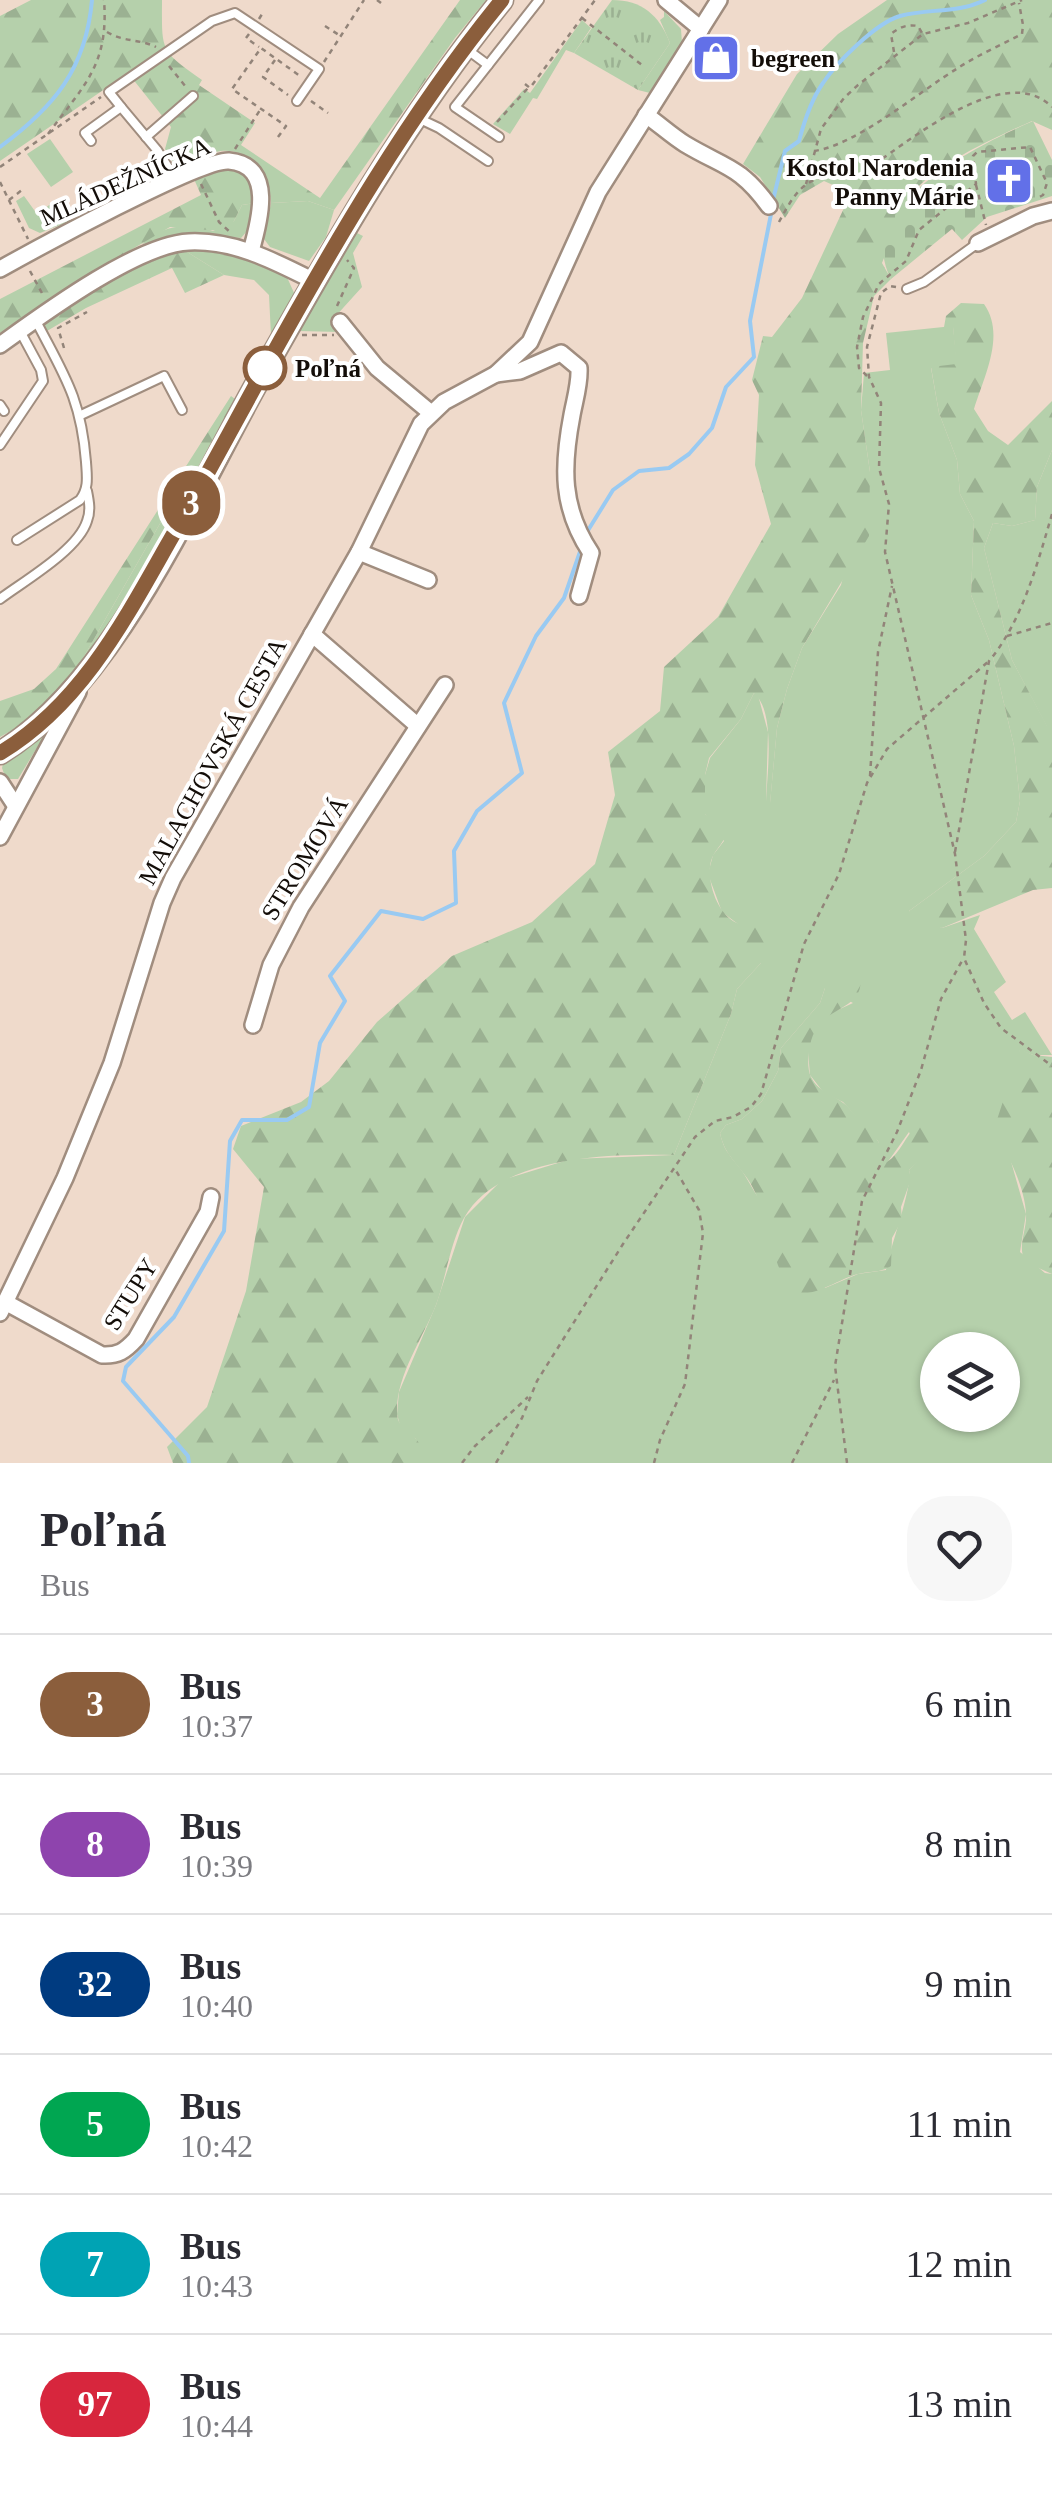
<!DOCTYPE html>
<html lang="en">
<head>
<meta charset="utf-8">
<style>
	body { margin:0; font-family:Georgia,serif; background:#f7f7f7; color:#2b2b33; height:100vh; display:flex; flex-direction:column; font-size:38px; white-space:nowrap }
	* { box-sizing:border-box; margin:0 }
	p { font-size:32px; color:#7c7c81 }
	.icon { flex:none; width:55px; height:55px; fill:none; stroke:currentColor; stroke-width:2; stroke-linecap:round; stroke-linejoin:round }
	.map { position:relative; height:1463px; overflow:hidden }
	.side { display:flex; flex-direction:column; background:#fff; flex:1 }
	.side>* { flex:none }
	.badge { padding:0 20px; border-radius:32px; font-size:35px; line-height:65px }
	.buttons { position:absolute; left:920px; top:1332px; display:grid; gap:20px }
	.buttons a { display:grid; place-items:center; width:100px; height:100px; border-radius:50%; background:#fff; box-shadow:0 2px 8px #0004; font-size:50px }
	.map>.badge { position:absolute; translate:-50% -50%; box-shadow:0 0 0 5px #fff }
	.round { display:grid; place-items:center; flex:none; width:105px; height:105px; border-radius:40px; background:#f7f7f7 }
	.summary { display:flex; align-items:center; justify-content:space-between; height:170px; padding:0 40px }
	h1 { font-size:48px; font-weight:700; line-height:75px }
	ul { padding:0; list-style:none }
	li { display:flex; align-items:center; gap:30px; height:140px; padding:0 40px; border-top:2px solid #e1e1e2 }
	li div { flex:1 }
	li b { display:block; font-size:38px }
	li em { font-style:normal }
	li .badge { min-width:110px; font-weight:700; text-align:center }
	.map>svg:first-child { display:block }
</style>
</head>
<body>
<div class="map">
<svg width="1052" height="1463" viewBox="0 0 1052 1463">
	<defs>
		<pattern id="forest-firs" width="22" height="20" patternUnits="userSpaceOnUse" patternTransform="scale(2.5)"><rect width="22" height="20" fill="#b5d0ab"/><path d="M5 1l3.5 6h-7zM16 11l3.5 6h-7z" fill="#9bb192"/></pattern>
		<pattern id="cemetery-stones" width="16" height="16" patternUnits="userSpaceOnUse" patternTransform="scale(2.5)"><rect width="16" height="16" fill="#b5d0ab"/><path d="M2 7V4a2 2 0 0 1 4 0v3zM10 15v-3a2 2 0 0 1 4 0v3z" fill="#9bb192"/></pattern>
		<pattern id="park-tufts" width="24" height="20" patternUnits="userSpaceOnUse" patternTransform="scale(2.5)"><rect width="24" height="20" fill="#b5d0ab"/><path d="M3 7l-1-3M5 7V3M7 7l1-3M15 17l-1-3M17 17v-4M19 17l1-3" fill="none" stroke="#9bb192"/></pattern>
	</defs>
	<rect width="100%" height="100%" fill="#efdacb"/>
	<g fill="#b5d0ab" fill-rule="evenodd">
		<polygon points="664,11 681,29 682,43 650,93 638,90 670,43 660,20 664,17"/>
		<polygon points="582,20 591,28 574,53 566,50 537,99 533,98 510,134 493,124 524,89 530,93"/>
		<polygon points="50,139 73,172 51,187 27,154"/>
		<polygon points="24,196 37,214 56,200 70,221 40,233 29,228 16,201"/>
		<polygon points="308,201 334,210 326,237 309,261 270,247 264,239 271,203"/>
		<path d="M255,203l-7,27 -7,8 -56,-5 -43,11c19,-18 46,-23 71,-13l21,-10 8,-16z"/>
		<polygon points="357,233 363,236 353,253 362,287 334,318 340,332 299,331"/>
		<path d="M184,250c37,0 69,10 102,25l9,20 -147,269 -39,63 -35,47 104,-182 21,-27 72,-129 -2,-41 -15,-15 -30,-5z"/>
		<path d="M953,326l4,39 -26,3 8,45 18,47 3,34 14,27 -3,74 18,45 25,106 6,55 -4,21 -32,34 -75,55 33,17 38,-13 -6,14 32,53 -12,10 18,28 13,-8 27,43h-19l-13,-5 -12,101 18,63 -6,38 25,21 7,1v189h-632l-4,-24 -15,-10 -4,-15 2,-22 37,-87 29,-88 37,-37 69,-21 103,-4 57,-141 6,-25 24,-26 -23,-39 -16,-12 -14,-38 5,-19 11,-14 -19,-27v-39l5,-17 31,-39 13,-26 4,2 10,37 -2,69 4,2 7,-75 10,-39 15,-41 39,-63 29,-113 -9,-62 3,-37 26,-3 -4,-37zM825,988l28,15 -24,11 -16,15 -5,22 2,24 14,18 19,9 35,39 4,16 5,6 22,-31 11,26 -11,12c4,17 -19,77 -23,100l-28,4 -33,14c-28,-36 -56,-70 -78,-109 -10,-19 -22,-22 -27,-46l6,-8 16,-6 20,-18 16,-30 3,-23 39,-45zM938,1350h64v65h-64z"/>
		<polygon points="1052,450 1052,727 1047,727 1012,660 984,548 993,523 1012,526 1035,520 1037,487"/>
		<polygon points="41,734 44,736 18,779 6,779 2,768 4,760"/>
	</g>
	<g fill="url(#forest-firs)">
		<path d="M31,0h131c0,51 -3,50 40,80l-3,5 56,38 -14,22 79,53 140,-198h26l-31,38 -121,172 -26,-9 -37,2c0,-27 -21,-55 -50,-52 -16,2 -30,14 -45,17l-11,-19 6,-22 -43,-54 -128,88v-145z"/>
		<path d="M887,0h165v130l-20,-9c-35,16 -108,47 -126,82 -10,19 -16,41 -24,60l9,16 -17,17 -11,47 -2,67 9,62 -1,64 -67,112 -15,41 -10,39 -7,76 -4,-2c1,-28 10,-90 -12,-109l-13,26 -32,39 -4,17v39l21,20c-3,11 -12,16 -15,27 -5,19 6,54 26,62 8,4 23,1 32,2l-1,21 -7,17 -24,26 -6,25 -57,141c-64,-1 -174,0 -210,63 -14,25 -18,60 -28,87 -13,33 -40,71 -39,107 0,20 20,20 24,36 1,5 -1,10 -1,15h-247l-6,-16 40,-40 39,-116 18,-104 -31,-38 8,-23 60,-24 28,-21 48,-59 75,-66 80,-34 63,-58 20,-69 -7,-43 52,-41 4,-44 54,-50 53,-93 -16,-59 4,-70 -7,-15 11,-44 9,1 30,-39 49,-105 -27,-12 -24,14 -15,23 -25,-41 -17,-13 54,-90 41,-40z"/>
		<path d="M220,168c25,-1 31,13 35,35l-13,2 -8,16 -11,10 -53,-4 -104,61 -66,45v-34l201,-104 -7,-16z"/>
		<path d="M184,250l40,25 -39,18 -13,-25 -86,40 -39,23 -4,-7c44,-28 90,-60 141,-74z"/>
		<path d="M961,303l23,1c22,31 0,72 -10,105l14,22 20,14 44,-44v49l-15,37 -2,33 -23,6 -19,-3 -9,25 28,112 35,66 5,1v161l-19,2 -91,38 -27,-7 -6,-10 75,-55 32,-34 4,-21 -6,-55 -25,-106 -18,-45 3,-74 -14,-27 -3,-34 -18,-47 -8,-46 25,-3 -3,-37h-9l2,-11z"/>
		<polygon points="231,396 235,399 199,465 178,492 74,674 37,716 0,737 0,701 34,689 56,669"/>
		<path d="M845,975l15,1c6,38 -43,27 -50,70 -2,8 -3,23 1,31 8,16 24,18 36,29 9,10 24,23 31,35 4,8 3,14 9,21 14,-9 18,-27 31,-37l17,5v15l-26,25 2,9 -10,28 1,13 -10,18 -1,28c-10,7 -21,5 -33,8 -22,6 -41,23 -65,19 -27,-35 -22,-85 -49,-119 -11,-15 -20,-22 -24,-41l6,-8 16,-6 20,-18 16,-30 3,-23 39,-45 5,-15z"/>
		<path d="M1020,1049l13,6 19,2v217l-27,-12c-8,-17 2,-31 1,-48 -1,-26 -18,-62 -33,-82z"/>
	</g>
	<path fill="url(#cemetery-stones)" d="M1033,121l19,39v36l-65,21 -25,23 -10,-11 -61,50c-40,-74 90,-135 142,-158z"/>
	<path fill="url(#park-tufts)" d="M612,0c30,0 47,15 58,43l-32,47 -64,-37z"/>
	<g fill="none" stroke-linecap="round" stroke-linejoin="round">
		<g stroke="#99caf2" stroke-width="4">
			<path d="M0,147c54,-40 86,-78 92,-147"/>
			<path d="M773,200l12,-49 14,-10c5,-19 12,-41 24,-58 14,-21 53,-60 77,-67 29,-8 57,-2 85,-16"/>
			<polyline points="587,532 613,490 639,471 669,468 689,454 712,428 726,387 754,357 750,321 772,209"/>
			<polyline points="189,1463 188,1456 123,1381 126,1367 174,1317 224,1231 230,1141 242,1120 287,1120 309,1107 320,1043 345,1001 330,976 381,911 423,919 456,903 454,851 477,811 522,773 504,703 536,636 564,598 582,546"/>
		</g>
		<g stroke="#a08d7f" stroke-width="12">
			<g id="lane">
				<polyline points="465,48 488,65"/>
				<polyline points="121,107 109,92 212,21 235,13 319,69 297,101"/>
				<polyline points="420,119 439,128 488,161"/>
				<polyline points="146,137 193,96"/>
				<polyline points="499,137 455,107 539,0"/>
				<polyline points="91,141 85,133 121,107 157,150 176,180"/>
				<polyline points="907,289 924,282 978,243"/>
				<polyline points="0,405 4,411"/>
				<polyline points="81,415 164,376 182,410"/>
				<polyline points="0,445 43,381 41,370 20,331"/>
				<path d="M17,540l63,-40c9,-12 7,-23 6,-38 -5,-64 -22,-87 -50,-141"/>
				<path d="M0,599c24,-18 78,-49 87,-78 4,-10 2,-20 0,-30"/>
			</g>
		</g>
		<g stroke="#a08d7f" stroke-width="20">
			<g id="street">
				<polyline points="666,0 701,29"/>
				<path d="M646,115c13,9 26,21 39,29 40,24 54,21 84,62"/>
				<polyline points="978,243 1033,216 1052,211"/>
				<path d="M0,269c34,-19 200,-110 229,-108 47,4 30,62 22,90"/>
				<polyline points="340,322 377,368 431,413"/>
				<path d="M0,345c43,-31 138,-101 189,-103 46,-2 85,19 125,39"/>
				<path d="M496,374l24,-3 41,-18 18,15c1,15 -4,31 -7,47 -10,52 -11,93 19,138l-12,43"/>
				<polyline points="359,552 428,580"/>
				<polyline points="312,634 418,726"/>
				<polyline points="0,782 15,805"/>
				<polyline points="0,837 78,692"/>
				<polyline points="253,1025 271,965 301,907 445,685"/>
				<path d="M5,1302l97,53c16,1 23,-4 34,-16l72,-127 3,-15"/>
				<polyline points="0,1313 65,1178 112,1063 162,903 173,878 359,552 421,424 444,402 496,374 530,342 598,192 719,0"/>
			</g>
		</g>
		<g stroke="#a08d7f" stroke-width="25">
			<path id="secondary" d="M0,753c114,-69 192,-254 257,-370 74,-132 149,-265 245,-383"/>
		</g>
		<g stroke="#928479" stroke-width="2.5" stroke-dasharray="5 5" stroke-linecap="butt">
			<polyline points="377,0 381,3"/>
			<polyline points="582,18 642,65"/>
			<polyline points="259,19 264,11"/>
			<polyline points="325,26 339,35"/>
			<path d="M107,32c16,10 33,7 49,15"/>
			<polyline points="249,34 246,38 259,47"/>
			<path d="M894,52l-3,-18c9,-7 16,-10 27,-8l4,7"/>
			<polyline points="275,60 263,77 288,95"/>
			<polyline points="324,62 364,0"/>
			<polyline points="169,66 186,87"/>
			<polyline points="525,84 530,88 595,0"/>
			<polyline points="311,101 328,113"/>
			<polyline points="497,122 528,88"/>
			<path d="M48,134c36,-49 61,-69 56,-134"/>
			<polyline points="278,137 286,126 232,89 261,48 300,76"/>
			<polyline points="235,149 260,110"/>
			<path d="M814,151c43,-6 106,-60 144,-83 20,-13 43,-23 64,-34l1,-9 -4,-22"/>
			<polyline points="0,167 101,97"/>
			<polyline points="0,182 28,239"/>
			<polyline points="201,184 219,222 230,232"/>
			<polyline points="806,184 821,129 844,98 858,85 923,34 968,23 1022,0"/>
			<polyline points="976,185 986,225"/>
			<polyline points="9,200 22,190"/>
			<path d="M779,222c11,-20 22,-43 48,-45 15,-1 21,5 36,-5 42,-27 141,-113 189,-65"/>
			<polyline points="30,271 43,295"/>
			<polyline points="896,287 890,286 881,293 867,347 869,377 881,403 879,468 889,504 885,552 955,854 966,940 964,958 984,1003 1001,1028 1052,1066"/>
			<polyline points="337,306 354,268 347,260"/>
			<polyline points="302,335 334,335"/>
			<polyline points="64,348 58,328 87,312"/>
			<polyline points="867,376 859,368 857,347 863,317 879,284 906,261 919,230 976,184 973,156 977,152 1030,147 1047,183 1043,195 1036,199"/>
			<polyline points="1007,636 1052,623"/>
			<polyline points="870,776 878,652 892,586"/>
			<path d="M955,852l34,-191c33,-39 49,-99 63,-147"/>
			<polyline points="462,1463 475,1446 528,1397"/>
			<polyline points="496,1463 522,1418 537,1381 623,1244 695,1137 715,1121 733,1117 751,1107 761,1094 804,944 839,874 867,783 887,749 989,661"/>
			<polyline points="654,1463 660,1440 685,1384 703,1233 699,1210 675,1169"/>
			<polyline points="792,1463 834,1380"/>
			<polyline points="847,1463 835,1366 862,1201 897,1132 921,1070 941,999 963,959"/>
		</g>
		<use href="#lane" stroke="#fff" stroke-width="8"/>
		<use href="#street" stroke="#fff" stroke-width="15"/>
		<use href="#secondary" stroke="#fff" stroke-width="20"/>
	</g>
	<g fill="none" stroke-linecap="round" stroke-linejoin="round">
		<g stroke="#fff" stroke-width="22">
			<path id="line" d="M0,753c78,-47 121,-126 165,-204 34,-59 66,-119 99,-179 71,-128 145,-256 238,-370"/>
		</g>
		<use href="#line" stroke="#8b5e3c" stroke-width="15"/>
	</g>
	<defs>
		<g id="shop-square" transform="scale(2.5)"><rect x="-9" y="-9" width="18" height="18" rx="4" fill="#6270e8" stroke="#fff"/><path d="M-5-2.5h2.3a2.7 3.5 0 0 1 5.4 0H5L5.5 6h-11ZM-1.5-2.5h3a1.5 2.3 0 0 0-3 0Z" fill="#fff"/></g>
		<g id="church-square" transform="scale(2.5)"><rect x="-9" y="-9" width="18" height="18" rx="4" fill="#6270e8" stroke="#fff"/><path d="M-1.2-6h2.4v3.5h3.3v2.4h-3.3V6h-2.4V-.1h-3.3v-2.4h3.3Z" fill="#fff"/></g>
	</defs>
	<g fill-rule="evenodd">
		<use href="#shop-square" x="716" y="58"/>
		<use href="#church-square" x="1009" y="181"/>
	</g>
	<circle fill="#fff" stroke="#8b5e3c" stroke-width="5" cx="265" cy="368" r="20"/>
	<g text-anchor="middle" stroke-width="8" stroke-linejoin="round" paint-order="stroke">
		<g font-size="25" font-weight="bold" fill="#130d08" stroke="#fff" text-anchor="start">
			<text x="751" y="67">begreen</text>
			<text x="974" y="176" text-anchor="end">Kostol Narodenia<tspan x="974" dy="29">Panny Márie</tspan></text>
		</g>
		<g font-size="25" fill="#130d08" stroke="#fff">
			<text transform="translate(125 181) rotate(-24)" y="9">MLÁDEŽNÍCKA</text>
			<text transform="translate(212 761) rotate(-61)" y="9">MALACHOVSKÁ CESTA</text>
			<text transform="translate(304 858) rotate(-58)" y="9">STROMOVÁ</text>
			<text transform="translate(130 1294) rotate(-58)" y="9">STUPY</text>
		</g>
		<g font-size="25" font-weight="bold" fill="#130d08" stroke="#fff" text-anchor="start">
			<text x="295" y="377">Poľná</text>
		</g>
	</g>
</svg>
<div class="buttons">
<a><svg class="icon" aria-label="layers" viewBox="0 0 24 24"><path d="M12 4l9 5-9 5-9-5zM3 14l9 5 9-5"/></svg></a>
</div>
<b class="badge" style="left:191px;top:503px;background:#8b5e3c;color:#fff">3</b>
</div>
<section class="side">
<div class="summary"><div><h1>Poľná</h1><p>Bus</p></div><a class="round"><svg class="icon" aria-label="heart" viewBox="0 0 24 24"><path d="M12 20l-8-8c-3-5 5-10 8-4 3-6 11-1 8 4z"/></svg></a></div>
<ul>
<li><span class="badge" style="background:#8b5e3c;color:#fff">3</span><div><b>Bus</b><p>10:37</p></div><em>6 min</em></li>
<li><span class="badge" style="background:#8e44ad;color:#fff">8</span><div><b>Bus</b><p>10:39</p></div><em>8 min</em></li>
<li><span class="badge" style="background:#003b80;color:#fff">32</span><div><b>Bus</b><p>10:40</p></div><em>9 min</em></li>
<li><span class="badge" style="background:#00a651;color:#fff">5</span><div><b>Bus</b><p>10:42</p></div><em>11 min</em></li>
<li><span class="badge" style="background:#00a3b4;color:#fff">7</span><div><b>Bus</b><p>10:43</p></div><em>12 min</em></li>
<li><span class="badge" style="background:#d7263d;color:#fff">97</span><div><b>Bus</b><p>10:44</p></div><em>13 min</em></li>
</ul>
</section>
</body>
</html>
